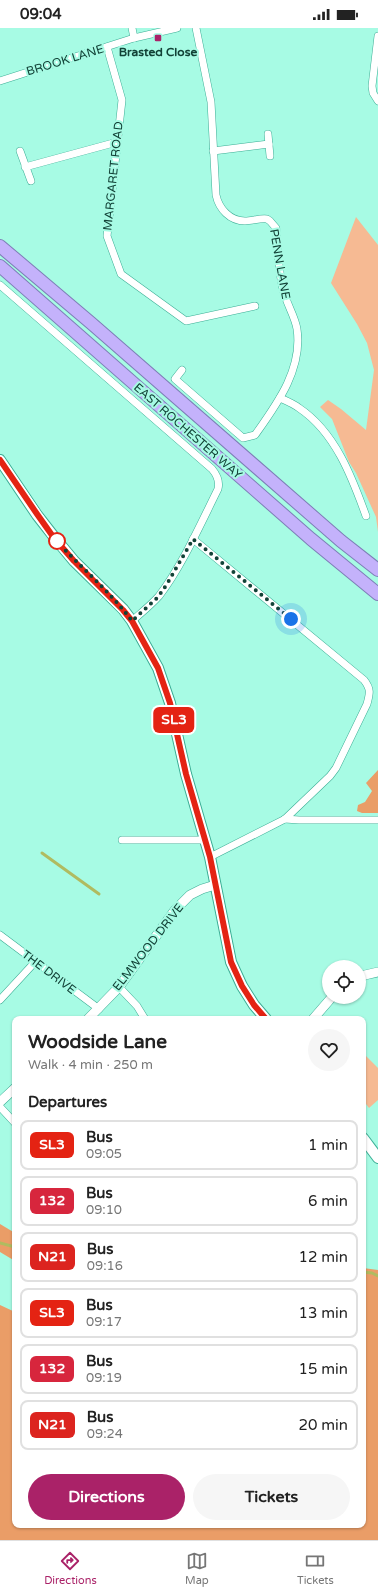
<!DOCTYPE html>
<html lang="en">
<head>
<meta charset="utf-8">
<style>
	body { margin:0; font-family:"Varela Round",sans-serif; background:#f6f6f6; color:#222; height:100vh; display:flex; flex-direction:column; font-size:15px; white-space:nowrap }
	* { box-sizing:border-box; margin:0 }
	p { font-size:13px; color:#767676 }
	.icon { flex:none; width:22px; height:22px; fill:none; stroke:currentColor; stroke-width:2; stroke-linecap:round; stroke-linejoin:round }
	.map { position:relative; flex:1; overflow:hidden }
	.drawer { position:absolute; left:12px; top:988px; width:354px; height:512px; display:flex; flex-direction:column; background:#fff; border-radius:8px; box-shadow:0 1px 3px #0004 }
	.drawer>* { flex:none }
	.badge { padding:0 8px; border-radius:6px; font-size:14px; line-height:26px }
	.controls { position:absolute; left:322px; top:932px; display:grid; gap:8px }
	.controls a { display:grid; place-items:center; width:44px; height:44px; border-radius:50%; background:#fff; box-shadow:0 1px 3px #0004; font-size:20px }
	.you { position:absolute; width:20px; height:20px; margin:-10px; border:3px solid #fff; border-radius:50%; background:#1a73e8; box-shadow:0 0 0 6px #1a73e833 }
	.map>.badge { position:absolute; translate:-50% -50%; box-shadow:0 0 0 2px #fff }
	h2 { padding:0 16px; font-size:15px; line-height:36px }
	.round { display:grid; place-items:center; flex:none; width:42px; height:42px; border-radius:21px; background:#f6f6f6 }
	.headline { display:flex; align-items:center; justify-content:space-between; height:68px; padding:0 16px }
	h1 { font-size:19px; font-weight:800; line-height:30px }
	.primary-button { display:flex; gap:8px; margin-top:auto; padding:8px 16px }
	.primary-button a { flex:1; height:46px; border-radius:24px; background:#aa2268; color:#fff; font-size:16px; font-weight:800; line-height:46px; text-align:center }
	.primary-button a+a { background:#f6f6f6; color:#222 }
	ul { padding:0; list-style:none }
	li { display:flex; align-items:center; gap:12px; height:50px; margin:0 8px 6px; padding:0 8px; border:2px solid #e0e0e0; border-radius:8px }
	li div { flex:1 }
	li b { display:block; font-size:15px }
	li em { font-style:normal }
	li .badge { min-width:44px; font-weight:700; text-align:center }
	.status { display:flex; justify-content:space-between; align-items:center; height:28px; padding:0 20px; background:#fff; direction:ltr }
	.status svg { height:11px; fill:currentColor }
	.menu { display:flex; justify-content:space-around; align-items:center; height:56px; border-top:1px solid #e0e0e0; background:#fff; font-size:11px; color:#767676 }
	.menu a { display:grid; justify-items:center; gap:2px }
	.menu .selected { color:#aa2268 }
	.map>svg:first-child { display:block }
</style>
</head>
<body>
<div class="status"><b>09:04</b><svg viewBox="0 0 49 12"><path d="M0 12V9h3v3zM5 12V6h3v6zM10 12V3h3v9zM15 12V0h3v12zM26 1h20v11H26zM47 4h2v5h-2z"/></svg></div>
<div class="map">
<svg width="378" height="1512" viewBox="0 0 378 1512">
	<rect width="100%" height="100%" fill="#a7fbe4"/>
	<g fill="#f6ba93">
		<polygon points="356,189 378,217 378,504 376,489 356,445 349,434 332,391 320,379 328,372 341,381 366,402 374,342 367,315 357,296 331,255"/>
		<polygon points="363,1025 378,1040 378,1072 369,1080 363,1072"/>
	</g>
	<g fill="#ea9d67">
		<polygon points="378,742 378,785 362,785 357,783 358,777 365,774 372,763 366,755"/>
		<polygon points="0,1196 15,1205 15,1233 0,1224"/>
		<polygon points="363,1240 378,1242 378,1512 0,1512 0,1277 15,1284 15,1497 363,1497"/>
	</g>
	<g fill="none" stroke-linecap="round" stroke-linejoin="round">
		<g stroke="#b0bb60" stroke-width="3">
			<polyline points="42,825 99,866"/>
			<polyline points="0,1215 15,1219"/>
			<polyline points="363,1244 372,1245 378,1248"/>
		</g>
		<g stroke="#3bae95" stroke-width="8">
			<g id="minor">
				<polyline points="132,0 134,10"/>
				<polyline points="378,8 372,58 373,65 378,73"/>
				<polyline points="107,19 122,72 107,208 121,246 186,293 255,278"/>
				<polyline points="0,53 134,10 177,0"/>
				<polyline points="268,106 270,128"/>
				<polyline points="20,123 31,153"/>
				<polyline points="213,123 269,116"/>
				<polyline points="25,139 117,114"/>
				<path d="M0,257l212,184c5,6 8,12 6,20 -17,34 -36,77 -59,107 -8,9 -18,17 -27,25"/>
				<path d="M182,342l-7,9 68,59 12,-3c22,-31 48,-66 42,-106 -2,-13 -11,-26 -14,-40 -5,-20 -5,-41 -7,-61l-6,-7 -3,-2c-7,-1 -15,2 -22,2 -15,0 -26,-12 -29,-26l-5,-93 -15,-74"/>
				<path d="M280,370c7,3 14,6 19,10 36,24 53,69 67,108"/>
				<path d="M193,511l171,141c7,9 6,13 3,24l-31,64 -6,8 -45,43 -75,38"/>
				<polyline points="285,791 299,792 378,792"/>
				<polyline points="122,812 206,812"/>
				<polyline points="0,907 99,981"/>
				<polyline points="119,959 137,978 145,991"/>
				<polyline points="0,972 35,934"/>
				<polyline points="0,1079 15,1095"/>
			</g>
		</g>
		<g stroke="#3bae95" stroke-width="10">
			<g id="tertiary">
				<polyline points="359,950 365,947 378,944"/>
				<polyline points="88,991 119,959 175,882 190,867 202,861 215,857"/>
				<polyline points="313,991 332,969"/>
				<polyline points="0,1074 15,1060"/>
			</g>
		</g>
		<g stroke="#3bae95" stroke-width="12">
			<g id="secondary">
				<polyline points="0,432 37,487 55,510 74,533 123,581 132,593 158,640 170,675 186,746 210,829 231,934 242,958 254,977 266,991"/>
				<polyline points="363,1110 378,1130"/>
			</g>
		</g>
		<g stroke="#7d7eb6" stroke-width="14">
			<g id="trunk">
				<polyline points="0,218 91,295 341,513 378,542"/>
				<polyline points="0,238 311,511 378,566"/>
			</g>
		</g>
		<use href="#minor" stroke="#fff" stroke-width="7"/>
		<use href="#tertiary" stroke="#fff" stroke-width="9"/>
		<use href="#secondary" stroke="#fff" stroke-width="10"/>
		<use href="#trunk" stroke="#c4b2fb" stroke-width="12"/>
	</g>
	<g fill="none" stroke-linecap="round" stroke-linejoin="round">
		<g stroke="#fff" stroke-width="9">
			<polyline id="line" points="0,432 37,486 54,510 74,533 123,582 132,593 158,640 170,675 186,746 210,829 231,934 242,958 254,977 266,991"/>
		</g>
		<use href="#line" stroke="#e42313" stroke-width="6"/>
		<path stroke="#124237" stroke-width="4" stroke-dasharray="0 7.2" d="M57,513l-3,-3c25,28 56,53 78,83l26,-24 9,-13 26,-45 98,80"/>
	</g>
	<rect fill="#aa2268" stroke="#a7fbe4" stroke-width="1.5" x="154" y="6" width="8" height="8" rx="2"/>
	<circle fill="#fff" stroke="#e42313" stroke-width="2" cx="57" cy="513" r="8"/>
	<g text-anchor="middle" stroke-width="4" stroke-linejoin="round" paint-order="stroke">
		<g font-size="12" font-weight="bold" fill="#124237" stroke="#a7fbe4">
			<text x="158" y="28">Brasted Close</text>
		</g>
		<g font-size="12" fill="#124237" stroke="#a7fbe4">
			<text transform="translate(65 32) rotate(-17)" y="4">BROOK LANE</text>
			<text transform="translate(113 148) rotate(-84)" y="4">MARGARET ROAD</text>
			<text transform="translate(280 236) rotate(80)" y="4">PENN LANE</text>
			<text transform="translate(188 403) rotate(41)" y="4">EAST ROCHESTER WAY</text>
			<text transform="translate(148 919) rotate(-52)" y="4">ELMWOOD DRIVE</text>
			<text transform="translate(49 944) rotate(37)" y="4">THE DRIVE</text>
		</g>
	</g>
</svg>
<div class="controls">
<a><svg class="icon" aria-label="locate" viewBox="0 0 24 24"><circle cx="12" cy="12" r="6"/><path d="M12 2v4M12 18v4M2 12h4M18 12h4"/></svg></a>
</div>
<div class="you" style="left:291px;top:591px"></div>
<b class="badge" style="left:174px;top:692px;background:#e42313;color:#fff">SL3</b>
<section class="drawer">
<div class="headline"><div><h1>Woodside Lane</h1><p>Walk · 4 min · 250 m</p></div><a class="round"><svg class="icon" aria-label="heart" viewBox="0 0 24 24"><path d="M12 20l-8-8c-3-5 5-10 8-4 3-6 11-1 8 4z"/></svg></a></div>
<h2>Departures</h2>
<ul>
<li><span class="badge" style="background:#e42313;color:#fff">SL3</span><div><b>Bus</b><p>09:05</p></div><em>1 min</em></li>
<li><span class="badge" style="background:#d7263d;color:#fff">132</span><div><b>Bus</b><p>09:10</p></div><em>6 min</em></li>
<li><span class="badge" style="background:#dc241f;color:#fff">N21</span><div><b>Bus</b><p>09:16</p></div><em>12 min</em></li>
<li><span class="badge" style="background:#e42313;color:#fff">SL3</span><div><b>Bus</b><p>09:17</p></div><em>13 min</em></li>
<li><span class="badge" style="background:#d7263d;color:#fff">132</span><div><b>Bus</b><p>09:19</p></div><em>15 min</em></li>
<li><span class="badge" style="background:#dc241f;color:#fff">N21</span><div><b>Bus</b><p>09:24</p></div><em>20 min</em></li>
</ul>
<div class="primary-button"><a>Directions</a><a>Tickets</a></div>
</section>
</div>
<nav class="menu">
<a class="selected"><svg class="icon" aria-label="directions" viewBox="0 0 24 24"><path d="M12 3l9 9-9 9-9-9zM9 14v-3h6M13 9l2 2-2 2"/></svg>Directions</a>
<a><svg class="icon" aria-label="map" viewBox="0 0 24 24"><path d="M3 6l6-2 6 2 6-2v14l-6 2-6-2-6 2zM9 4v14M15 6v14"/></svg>Map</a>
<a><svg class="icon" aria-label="tickets" viewBox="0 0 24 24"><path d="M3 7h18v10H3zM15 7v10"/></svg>Tickets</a>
</nav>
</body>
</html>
